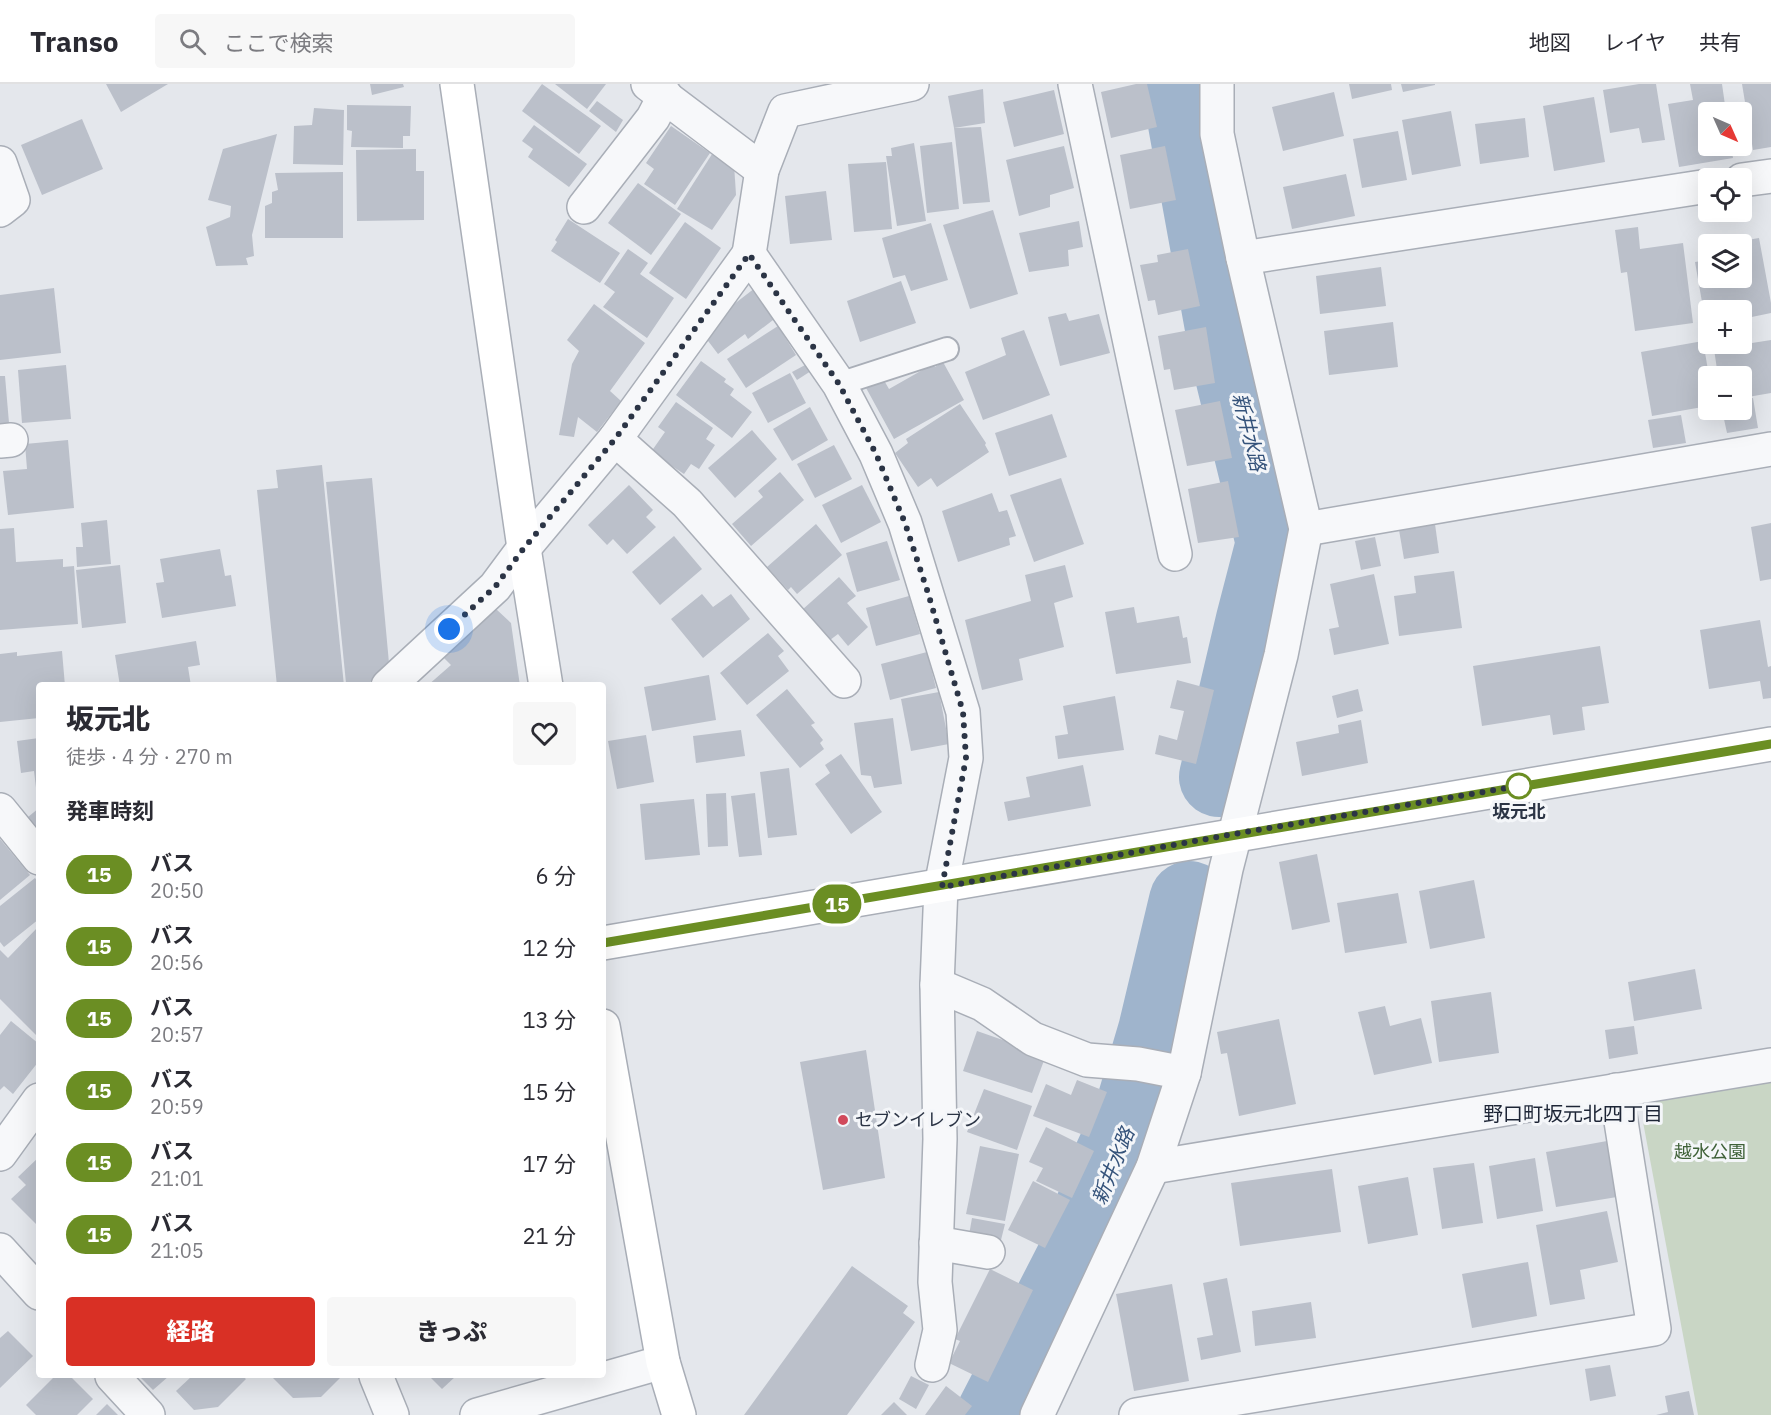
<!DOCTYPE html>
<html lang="ja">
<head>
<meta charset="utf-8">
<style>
	body { margin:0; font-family:"IBM Plex Sans","Noto Sans JP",sans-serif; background:#f7f7f7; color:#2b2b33; height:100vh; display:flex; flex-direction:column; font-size:22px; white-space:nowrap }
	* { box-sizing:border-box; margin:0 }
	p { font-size:20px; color:#7c7c81 }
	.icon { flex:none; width:33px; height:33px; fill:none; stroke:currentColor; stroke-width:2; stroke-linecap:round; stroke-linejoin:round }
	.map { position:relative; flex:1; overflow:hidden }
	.drawer { position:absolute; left:36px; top:598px; width:570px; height:696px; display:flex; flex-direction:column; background:#fff; border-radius:6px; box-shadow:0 6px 24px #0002 }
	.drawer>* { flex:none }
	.badge { padding:0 12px; border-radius:20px; font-size:21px; line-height:39px }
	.needle { width:39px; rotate:135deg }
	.tools { position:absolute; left:1698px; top:18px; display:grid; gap:12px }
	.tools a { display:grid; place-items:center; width:54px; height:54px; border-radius:6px; background:#fff; box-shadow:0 6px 24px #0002; font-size:30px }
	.you { position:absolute; width:30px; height:30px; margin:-15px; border:4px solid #fff; border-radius:50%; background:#1a73e8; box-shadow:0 0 0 9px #1a73e833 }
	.map>.badge { position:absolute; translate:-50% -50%; box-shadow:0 0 0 3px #fff }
	h2 { padding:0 30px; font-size:22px; line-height:54px }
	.round { display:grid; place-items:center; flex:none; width:63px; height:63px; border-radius:6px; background:#f7f7f7 }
	.summary { display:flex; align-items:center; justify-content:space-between; height:102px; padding:0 30px }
	h1 { font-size:28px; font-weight:800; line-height:45px }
	.cta { display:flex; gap:12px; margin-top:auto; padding:12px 30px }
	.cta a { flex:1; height:69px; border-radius:6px; background:#d93025; color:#fff; font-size:24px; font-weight:800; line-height:69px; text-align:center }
	.cta a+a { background:#f7f7f7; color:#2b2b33 }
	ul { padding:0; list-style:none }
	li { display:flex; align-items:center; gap:18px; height:72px; padding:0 30px }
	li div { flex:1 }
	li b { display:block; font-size:22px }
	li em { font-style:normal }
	li .badge { min-width:66px; font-weight:700; text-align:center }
	header { display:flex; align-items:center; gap:36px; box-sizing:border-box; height:84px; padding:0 30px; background:#fff; border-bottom:2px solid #e1e1e2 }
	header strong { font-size:28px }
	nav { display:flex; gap:33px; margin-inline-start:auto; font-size:21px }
	.search { width:420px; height:54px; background:#f7f7f7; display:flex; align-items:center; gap:15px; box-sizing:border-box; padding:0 21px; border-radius:6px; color:#7c7c81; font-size:22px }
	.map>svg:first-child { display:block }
</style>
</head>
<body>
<header>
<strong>Transo</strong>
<div class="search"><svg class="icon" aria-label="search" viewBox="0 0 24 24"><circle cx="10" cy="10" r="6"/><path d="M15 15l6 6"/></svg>ここで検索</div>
<nav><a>地図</a><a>レイヤ</a><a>共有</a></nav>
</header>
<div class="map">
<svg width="1771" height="1331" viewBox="0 0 1771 1331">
	<rect width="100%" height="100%" fill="#e4e7ec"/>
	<polygon fill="#c9d6c5" points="1771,996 1771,1331 1698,1331 1643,1038 1658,1015"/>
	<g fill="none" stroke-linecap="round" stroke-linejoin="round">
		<g stroke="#9fb4cc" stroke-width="80">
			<polyline points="1184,0 1185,23 1230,271 1276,459 1256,536 1219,693"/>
			<polyline points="996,1331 1077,1173 1114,1073 1133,1032 1158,947 1189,817"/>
		</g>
	</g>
	<g fill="#bbc0ca">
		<polygon points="106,0 168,0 121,28"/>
		<polygon points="370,0 403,0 404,3 372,11"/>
		<polygon points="542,0 601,42 579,70 522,27"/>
		<polygon points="555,0 606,0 587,25"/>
		<polygon points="1136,0 1147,0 1157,43 1111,54 1101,8"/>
		<polygon points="1349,0 1391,0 1392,6 1352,15"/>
		<polygon points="1401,0 1435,0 1435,1 1403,8"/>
		<polygon points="1639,0 1656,0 1665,56 1642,59 1639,44 1610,49 1603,6"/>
		<polygon points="1690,0 1722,0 1726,28 1708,28 1708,62 1731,62 1733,74 1679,83 1668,20 1693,16"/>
		<polygon points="1742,0 1771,0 1771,63 1753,66"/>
		<polygon points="983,5 985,39 954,44 948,12"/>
		<polygon points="1054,6 1064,50 1014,63 1003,18"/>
		<polygon points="1334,8 1344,52 1283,67 1272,23"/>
		<polygon points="1594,13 1605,78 1554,87 1543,22"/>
		<polygon points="597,17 623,36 616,48 589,27"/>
		<polygon points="347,21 411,22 410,52 403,52 403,64 351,63 352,47 347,46"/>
		<polygon points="314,24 344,26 343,81 293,80 294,42 312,41"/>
		<polygon points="1451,27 1461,82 1412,91 1402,36"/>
		<polygon points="1525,34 1529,73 1480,80 1475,40"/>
		<polygon points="82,35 103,85 42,111 21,61"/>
		<polygon points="534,41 587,80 569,103 528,73 533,65 522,57"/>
		<polygon points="671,42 710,69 675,121 644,100 654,85 646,79"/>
		<polygon points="981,43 990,118 963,120 954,44"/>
		<polygon points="1398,47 1407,96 1362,104 1353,55"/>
		<polygon points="277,50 252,151 254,172 246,174 248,181 216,182 206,143 230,133 231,122 208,116 223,65"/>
		<polygon points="952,58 959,125 927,129 920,62"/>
		<polygon points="914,59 926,137 897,142 886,72 892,72 891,64"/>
		<polygon points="1064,62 1074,104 1050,111 1050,123 1019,132 1006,76"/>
		<polygon points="1165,62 1176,116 1130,125 1120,71"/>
		<polygon points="416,65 416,87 424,87 424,136 357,137 356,66"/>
		<polygon points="714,67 734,80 736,111 712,146 677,125"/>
		<polygon points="886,78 892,145 854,148 848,80"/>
		<polygon points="343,88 343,154 265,154 265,122 272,119 272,108 278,106 275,89"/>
		<polygon points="1346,90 1355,132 1292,145 1283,103"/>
		<polygon points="638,99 681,130 651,171 608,139"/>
		<polygon points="826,107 832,156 790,160 785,112"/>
		<polygon points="993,126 1018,210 970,225 943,141"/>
		<polygon points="568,135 620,169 600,199 551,167 557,158 555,156"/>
		<polygon points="1079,137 1083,163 1068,166 1069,182 1029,188 1019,149"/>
		<polygon points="685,138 721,164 686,215 649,189"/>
		<polygon points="931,139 948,196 911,207 905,191 893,194 882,154"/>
		<polygon points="1638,143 1640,165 1683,159 1693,239 1635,247 1627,188 1621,189 1615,146"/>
		<polygon points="1759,154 1771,219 1771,229 1742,235 1742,226 1708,226 1708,241 1706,241 1695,178 1708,176 1708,194 1742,194 1742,160 1730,159"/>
		<polygon points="628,165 648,179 640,190 674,214 647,254 603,223 615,208 604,200"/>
		<polygon points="1188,165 1200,222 1158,231 1155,216 1148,217 1140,181 1158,178 1157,171"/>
		<polygon points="1381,183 1386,222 1320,230 1316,192"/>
		<polygon points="901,197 916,239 860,258 847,217"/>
		<polygon points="54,204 61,269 0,276 0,211"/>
		<polygon points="755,204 777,233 748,255 745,250 718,270 702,249 703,244"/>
		<polygon points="594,220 645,259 610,307 621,317 597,348 578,333 574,353 559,351 572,280 579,267 567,256"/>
		<polygon points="1066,229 1069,237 1099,230 1110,269 1060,282 1048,233"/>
		<polygon points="1393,238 1398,283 1329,291 1324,247"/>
		<polygon points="778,242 796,271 746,304 727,275"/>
		<polygon points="1206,243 1215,299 1174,306 1170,285 1164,286 1158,252"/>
		<polygon points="1024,246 1050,311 983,336 965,288 1006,271 1001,254"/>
		<polygon points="1771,256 1771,309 1742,314 1742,292 1718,292 1714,265"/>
		<polygon points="1703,257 1709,292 1708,322 1652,332 1641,268"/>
		<polygon points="701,277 726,295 724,298 734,305 730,311 752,328 732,354 676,311"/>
		<polygon points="943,278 964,316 894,355 865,302 882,293 889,305 933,280 935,283"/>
		<polygon points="807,280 811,287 797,296 792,288"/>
		<polygon points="66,281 71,335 22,339 18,286"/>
		<polygon points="790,289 806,319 768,339 752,309"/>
		<polygon points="0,292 5,292 9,339 0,340"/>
		<polygon points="1753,314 1758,344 1727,349 1722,326 1742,326 1742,316"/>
		<polygon points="1220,317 1232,374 1187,382 1175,326"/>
		<polygon points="676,318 713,344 706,355 715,361 699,385 691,380 684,390 651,368 665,348 658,343"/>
		<polygon points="960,320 986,359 985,361 989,368 937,403 931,394 918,403 895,369 908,359 906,355"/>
		<polygon points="810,323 828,356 792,377 773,345"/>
		<polygon points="1052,330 1067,373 1009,392 995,349"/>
		<polygon points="1681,331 1686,359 1653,364 1648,336"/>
		<polygon points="752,346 777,375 735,414 708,384"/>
		<polygon points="68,356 74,424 8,431 3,387 27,385 25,360"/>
		<polygon points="834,361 852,395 815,414 797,380"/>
		<polygon points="322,381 344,602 277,602 257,406 278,404 276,386"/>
		<polygon points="780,388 804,416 751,462 732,440 763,413 758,407"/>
		<polygon points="372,394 389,579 369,599 346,599 326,398"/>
		<polygon points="1061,394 1084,460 1034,478 1010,411"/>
		<polygon points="1228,397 1239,453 1198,459 1188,405"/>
		<polygon points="629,401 653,426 646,433 656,443 627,470 613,455 607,461 588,441"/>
		<polygon points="862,401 881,438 841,459 822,421"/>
		<polygon points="992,409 999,428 1007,426 1016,452 1009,454 1010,461 958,478 942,427"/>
		<polygon points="107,436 111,480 77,483 76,463 83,463 81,439"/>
		<polygon points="1771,439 1771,495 1760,497 1751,443"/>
		<polygon points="816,440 842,471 797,510 791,503 788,506 767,483"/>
		<polygon points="1435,440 1439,469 1404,475 1399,446"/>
		<polygon points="14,444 16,478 63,475 63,483 74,482 78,540 0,546 0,445"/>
		<polygon points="674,452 702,485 660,521 632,488"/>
		<polygon points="1375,453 1381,482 1361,486 1355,457"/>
		<polygon points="887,457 900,496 857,508 846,469"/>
		<polygon points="220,465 225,492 231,491 236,522 162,534 156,499 164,498 160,475"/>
		<polygon points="120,481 126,539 82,544 76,486"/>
		<polygon points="1065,481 1073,513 1054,519 1064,563 1019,575 1023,596 982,606 965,536 1031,517 1025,491"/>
		<polygon points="1454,487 1462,544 1399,552 1394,512 1416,509 1414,492"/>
		<polygon points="1374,490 1389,560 1334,571 1329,545 1339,543 1330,500"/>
		<polygon points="839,493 856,512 847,519 868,543 848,562 838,550 830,556 802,526"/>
		<polygon points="702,510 713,523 731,510 750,535 703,574 671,535"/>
		<polygon points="909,512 920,550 876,562 866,524"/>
		<polygon points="1134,523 1137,539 1179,532 1183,554 1187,553 1191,579 1116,590 1105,528"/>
		<polygon points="496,525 511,539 520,602 427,602 451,581 441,571"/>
		<polygon points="1760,536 1768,583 1771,582 1771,614 1763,615 1760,597 1709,605 1700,546"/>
		<polygon points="768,549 784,567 778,572 789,587 747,621 720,589"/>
		<polygon points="196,557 200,581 188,583 191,602 120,602 115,571"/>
		<polygon points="1600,562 1609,619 1582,623 1585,646 1553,651 1550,631 1482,642 1473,582"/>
		<polygon points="62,567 65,602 39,602 39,634 0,638 0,570 17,568 17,572"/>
		<polygon points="927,568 936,604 890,616 881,580"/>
		<polygon points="709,591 716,636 652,647 644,603"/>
		<polygon points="1177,596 1214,606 1196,680 1155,670 1159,651 1177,656 1184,627 1170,624"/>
		<polygon points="787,605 815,639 811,641 823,656 820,659 824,665 800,684 756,631"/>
		<polygon points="1358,605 1363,627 1337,634 1332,612"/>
		<polygon points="939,608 949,660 911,667 901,615"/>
		<polygon points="1115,612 1124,666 1058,675 1055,652 1068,650 1063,622"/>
		<polygon points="893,634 902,700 874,704 871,692 861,691 854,639"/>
		<polygon points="1361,636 1368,679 1302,692 1296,658 1339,649 1338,641"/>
		<polygon points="741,646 745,672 696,679 693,652"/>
		<polygon points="646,651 654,698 617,705 608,657"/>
		<polygon points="39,654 39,712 37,712 34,687 21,689 17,657"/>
		<polygon points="841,670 882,728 851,750 815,700 830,689 825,681"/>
		<polygon points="1083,681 1091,722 1008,737 1004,718 1030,713 1026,693"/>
		<polygon points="789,684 797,751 768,754 760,688"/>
		<polygon points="726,709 728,762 708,763 706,710"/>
		<polygon points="755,709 762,771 739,773 731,712"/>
		<polygon points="694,715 700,771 645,776 640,720"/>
		<polygon points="39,724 39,747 28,733"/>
		<polygon points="0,755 30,791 0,816"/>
		<polygon points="1317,770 1330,838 1292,846 1279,778"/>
		<polygon points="35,794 39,799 39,835 4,863 0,858 0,822"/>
		<polygon points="1474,796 1485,854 1430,865 1419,807"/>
		<polygon points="1398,809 1407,859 1345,869 1337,819"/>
		<polygon points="39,842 39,954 0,915 0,866 8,874"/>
		<polygon points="1695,885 1702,925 1634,937 1628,898"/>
		<polygon points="1491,908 1499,969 1439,978 1431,917"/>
		<polygon points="1385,922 1390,942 1421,934 1432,979 1374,991 1358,928"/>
		<polygon points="1279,935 1296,1020 1239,1032 1227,969 1221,970 1217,948"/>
		<polygon points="11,937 39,960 39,977 13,1010 4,1002 0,1006 0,951"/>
		<polygon points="1634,942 1638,970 1609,975 1605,946"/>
		<polygon points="977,947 1046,971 1032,1009 963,987"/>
		<polygon points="866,966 885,1094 823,1106 800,978"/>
		<polygon points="1077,996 1107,1008 1089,1053 1033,1032 1046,1000 1071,1011"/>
		<polygon points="984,1005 1032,1022 1017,1066 967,1048"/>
		<polygon points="1046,1043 1094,1067 1072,1114 1036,1097 1043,1084 1029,1078"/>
		<polygon points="1607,1057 1617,1113 1556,1123 1546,1068"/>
		<polygon points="980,1062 1019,1070 1005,1137 966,1130"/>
		<polygon points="39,1073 39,1143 11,1115 26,1101 18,1093"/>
		<polygon points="1535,1074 1543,1127 1497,1135 1489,1082"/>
		<polygon points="1474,1079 1483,1139 1442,1145 1433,1084"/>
		<polygon points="1332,1085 1341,1148 1240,1162 1231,1099"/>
		<polygon points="1408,1093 1418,1151 1368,1160 1358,1102"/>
		<polygon points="1033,1097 1070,1116 1045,1164 1008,1146"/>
		<polygon points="1607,1127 1618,1178 1580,1186 1585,1215 1550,1221 1536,1141"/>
		<polygon points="972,1134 1005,1140 1001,1156 969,1151"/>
		<polygon points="1528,1178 1537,1232 1472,1244 1462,1190"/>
		<polygon points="852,1182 908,1222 903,1229 915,1238 847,1331 744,1331"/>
		<polygon points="990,1185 1033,1206 988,1298 949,1279 960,1257 955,1255"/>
		<polygon points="1227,1194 1241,1268 1201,1276 1197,1254 1213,1251 1203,1199"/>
		<polygon points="1172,1200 1189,1297 1134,1307 1116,1210"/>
		<polygon points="1311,1218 1316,1254 1255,1262 1252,1227"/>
		<polygon points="8,1247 33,1272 0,1304 0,1254"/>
		<polygon points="1610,1281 1616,1312 1590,1317 1585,1285"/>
		<polygon points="55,1292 70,1292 93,1315 77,1331 36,1331 26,1321"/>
		<polygon points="139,1292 169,1292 153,1306"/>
		<polygon points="192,1292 242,1292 246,1295 218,1323 194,1326 176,1307"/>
		<polygon points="271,1292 342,1292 321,1313 293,1314"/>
		<polygon points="429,1292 456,1292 442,1305"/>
		<polygon points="911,1292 929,1301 916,1325 899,1315"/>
		<polygon points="946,1302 972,1322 965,1331 925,1331"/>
		<polygon points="1689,1307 1694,1331 1656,1331 1668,1328 1665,1312"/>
		<polygon points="894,1318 907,1331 881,1331"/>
		<polygon points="107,1320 118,1331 96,1331"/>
	</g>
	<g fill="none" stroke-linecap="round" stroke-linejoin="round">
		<g stroke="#a9aeb7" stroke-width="26">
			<polyline id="lane" points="839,300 947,265"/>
		</g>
		<g stroke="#a9aeb7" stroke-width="36">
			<g id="street">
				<polyline points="648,0 762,86"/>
				<polyline points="912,0 785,27 762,86 749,170 839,300 876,370 905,439 963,628 966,674 941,803 937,901 940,1055 935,1198 940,1246 932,1281"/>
				<polyline points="1075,0 1175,470"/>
				<polyline points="0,79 13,116 0,126"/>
				<polyline points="1742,96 1771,92"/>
				<polyline points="584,123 653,34 665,11"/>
				<polyline points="1243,174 1708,102"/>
				<polyline points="615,355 687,419 844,597"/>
				<polyline points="0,357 11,356"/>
				<polyline points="1306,445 1771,365"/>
				<polyline points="388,602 495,503 524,464 615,355 749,170"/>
				<polyline points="0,726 39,774"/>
				<polyline points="937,901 982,920 1033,955 1087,976 1138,980 1184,989"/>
				<polyline points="0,1070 39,1016"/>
				<polyline points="1153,1083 1771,981"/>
				<polyline points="936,1159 988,1168"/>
				<polyline points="0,1166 39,1209"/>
				<polyline points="112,1292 148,1331"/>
				<polyline points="376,1292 392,1331"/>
				<polyline points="477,1331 663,1278"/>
				<polyline points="1037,1331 1153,1083 1184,989 1226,785 1281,571 1306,445 1243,174 1217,50 1217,0"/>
				<polyline points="1136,1331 1654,1245 1616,1006"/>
			</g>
		</g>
		<g stroke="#a9aeb7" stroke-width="36">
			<g id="secondary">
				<polyline points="457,0 524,464 546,602"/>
				<polyline points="603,859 1771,660"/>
				<polyline points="603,942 663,1278 679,1331"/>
			</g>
		</g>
		<use href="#lane" stroke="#f7f8fa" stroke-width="22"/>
		<use href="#street" stroke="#f7f8fa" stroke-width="33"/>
		<use href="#secondary" stroke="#fff" stroke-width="33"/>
	</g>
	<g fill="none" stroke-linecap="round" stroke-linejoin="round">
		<g stroke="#fff" stroke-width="14">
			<polyline id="line" points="603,859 1771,660"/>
		</g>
		<use href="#line" stroke="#6b8e23" stroke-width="9"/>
		<polyline stroke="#2b3445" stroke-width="6" stroke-dasharray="0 10.8" points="449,545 495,503 524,464 615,355 749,170 839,300 876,370 905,439 928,509 963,628 966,674 942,803 1234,750 1519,702"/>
	</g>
	<circle fill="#fff" stroke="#6b8e23" stroke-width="3" cx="1519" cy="702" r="12"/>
	<circle fill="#d1495b" stroke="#f4f6f9" stroke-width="2" cx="843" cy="1036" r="6"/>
	<g text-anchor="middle" stroke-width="6" stroke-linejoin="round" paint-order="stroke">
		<g font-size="18" font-weight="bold" fill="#2b3445" stroke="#f4f6f9">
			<text x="1519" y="734">坂元北</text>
		</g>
		<g font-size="18" fill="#2b3445" stroke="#f4f6f9" text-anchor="start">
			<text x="855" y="1042">セブンイレブン</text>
		</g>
		<g font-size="18" fill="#3f6138" stroke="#f4f6f9">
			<text x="1710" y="1074">越水公園</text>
		</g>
		<g font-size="20" font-style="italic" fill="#34527a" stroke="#f4f6f9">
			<text transform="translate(1249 348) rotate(76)" y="7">新井水路</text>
			<text transform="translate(1113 1082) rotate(-68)" y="7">新井水路</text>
		</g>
		<g font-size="20" fill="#1d2536" stroke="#f4f6f9">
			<text x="1573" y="1037">野口町坂元北四丁目</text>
		</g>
	</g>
</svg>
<div class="tools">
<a><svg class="needle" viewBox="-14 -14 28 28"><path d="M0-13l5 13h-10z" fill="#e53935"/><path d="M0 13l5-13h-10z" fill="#7c7c81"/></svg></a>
<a><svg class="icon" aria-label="locate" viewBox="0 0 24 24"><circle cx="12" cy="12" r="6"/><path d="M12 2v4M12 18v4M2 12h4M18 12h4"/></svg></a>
<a><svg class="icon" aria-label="layers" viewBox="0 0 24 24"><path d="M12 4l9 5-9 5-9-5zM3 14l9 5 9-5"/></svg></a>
<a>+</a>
<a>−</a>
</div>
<div class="you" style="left:449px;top:545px"></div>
<b class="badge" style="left:837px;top:820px;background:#6b8e23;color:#fff">15</b>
<section class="drawer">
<div class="summary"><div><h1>坂元北</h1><p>徒歩 · 4 分 · 270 m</p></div><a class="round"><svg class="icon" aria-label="heart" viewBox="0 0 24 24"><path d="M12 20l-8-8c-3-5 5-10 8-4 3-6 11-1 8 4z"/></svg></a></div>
<h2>発車時刻</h2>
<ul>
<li><span class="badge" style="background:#6b8e23;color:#fff">15</span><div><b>バス</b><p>20:50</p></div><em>6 分</em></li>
<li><span class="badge" style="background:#6b8e23;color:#fff">15</span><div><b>バス</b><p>20:56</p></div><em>12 分</em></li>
<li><span class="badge" style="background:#6b8e23;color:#fff">15</span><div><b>バス</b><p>20:57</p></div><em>13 分</em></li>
<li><span class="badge" style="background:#6b8e23;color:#fff">15</span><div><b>バス</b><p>20:59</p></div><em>15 分</em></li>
<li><span class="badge" style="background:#6b8e23;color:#fff">15</span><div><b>バス</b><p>21:01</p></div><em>17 分</em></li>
<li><span class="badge" style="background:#6b8e23;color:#fff">15</span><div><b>バス</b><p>21:05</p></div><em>21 分</em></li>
</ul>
<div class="cta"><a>経路</a><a>きっぷ</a></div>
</section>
</div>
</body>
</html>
